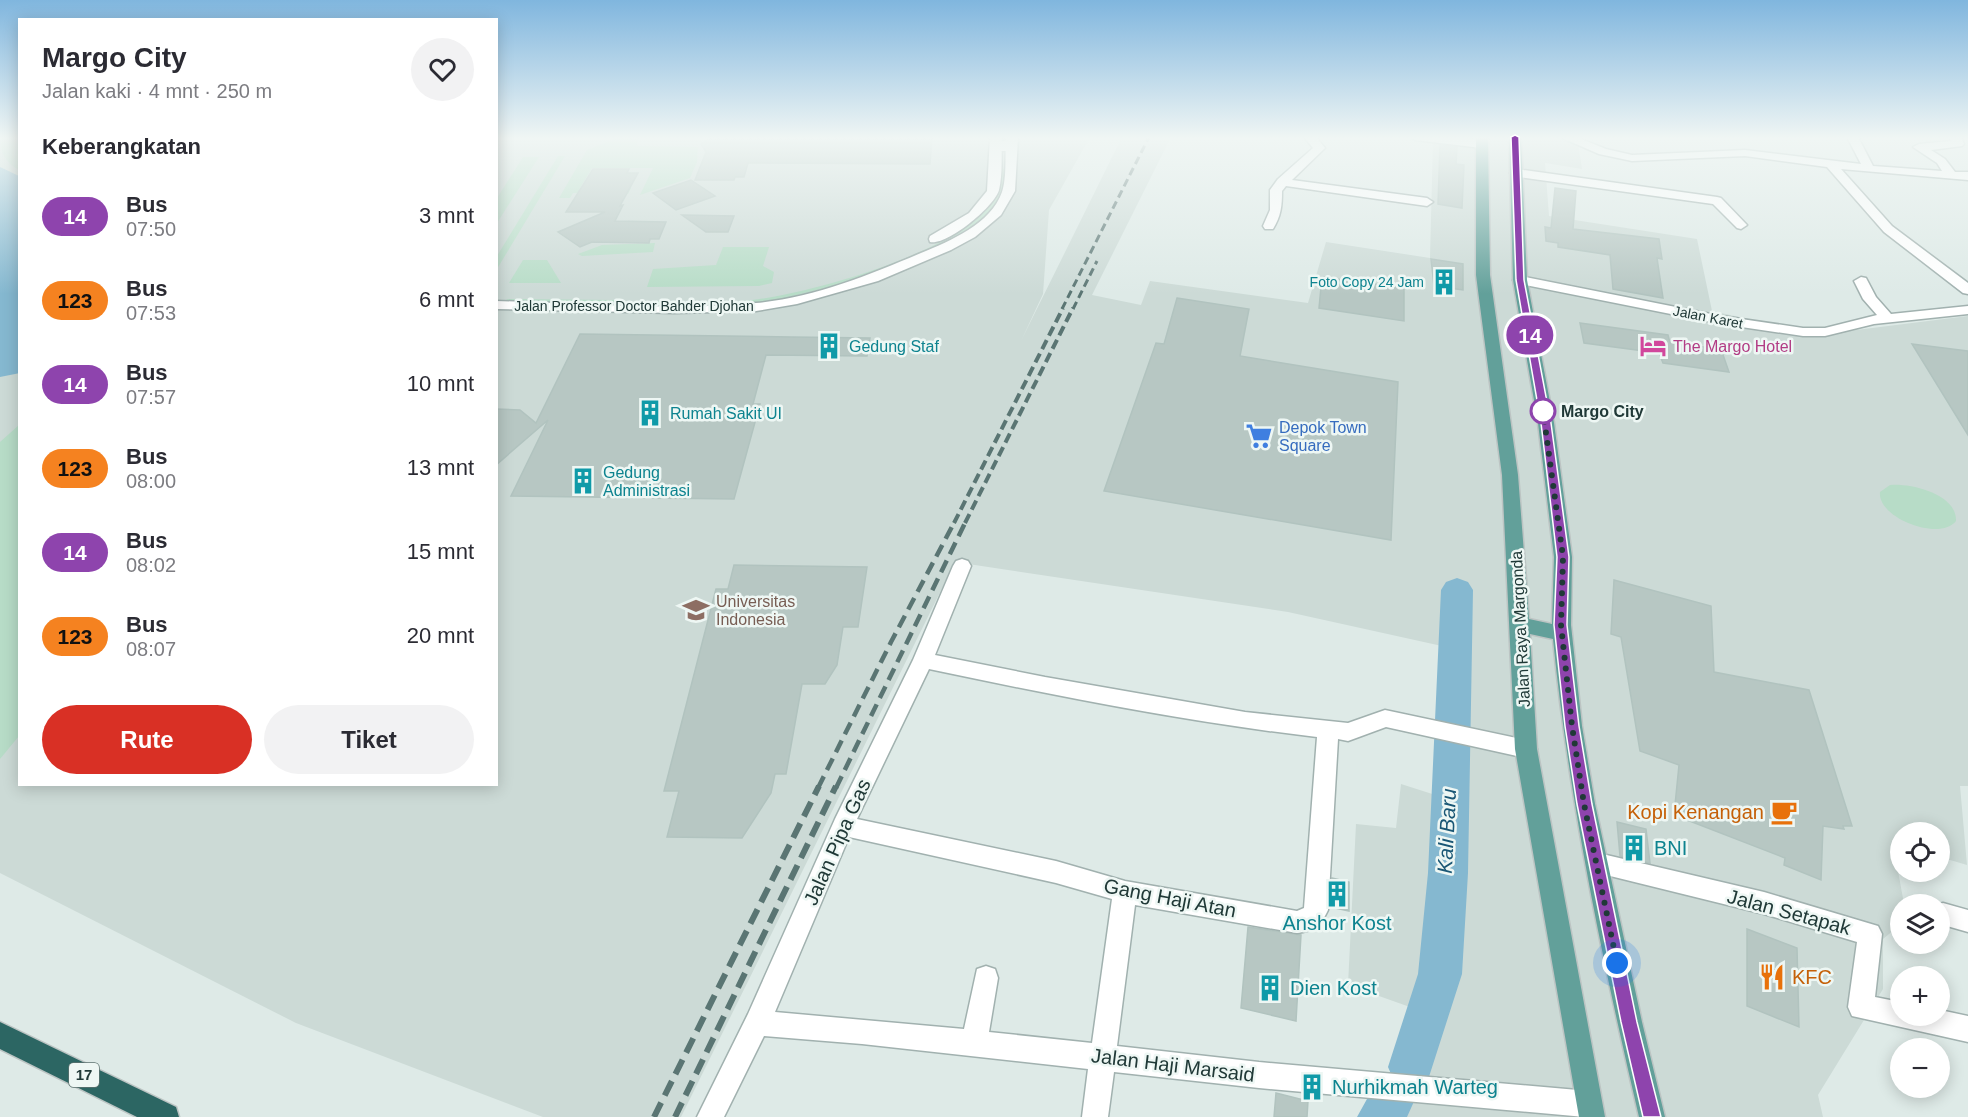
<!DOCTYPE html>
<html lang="id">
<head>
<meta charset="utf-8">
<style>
	body { margin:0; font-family:Arial,sans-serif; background:#f2f2f3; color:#2b2b33; height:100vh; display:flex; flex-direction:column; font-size:22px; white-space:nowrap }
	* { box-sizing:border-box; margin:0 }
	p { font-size:20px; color:#7c7c81 }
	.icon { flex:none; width:33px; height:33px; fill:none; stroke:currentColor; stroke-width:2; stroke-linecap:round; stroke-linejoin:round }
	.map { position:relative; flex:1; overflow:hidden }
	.drawer { position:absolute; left:18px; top:18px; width:480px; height:768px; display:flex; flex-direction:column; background:#fff; border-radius:0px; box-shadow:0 3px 15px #0003 }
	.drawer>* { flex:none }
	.badge { padding:0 12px; border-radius:20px; font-size:21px; line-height:39px }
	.controls { position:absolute; left:1890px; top:822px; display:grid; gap:12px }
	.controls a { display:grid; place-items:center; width:60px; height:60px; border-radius:50%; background:#fff; box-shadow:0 3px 15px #0003; font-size:30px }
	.you { position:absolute; width:30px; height:30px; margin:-15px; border:4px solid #fff; border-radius:50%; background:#1a73e8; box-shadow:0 0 0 9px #1a73e833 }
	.map>.badge { position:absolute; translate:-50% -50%; box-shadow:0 0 0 3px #fff }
	h2 { padding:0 24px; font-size:22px; line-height:54px }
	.round { display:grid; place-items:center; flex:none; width:63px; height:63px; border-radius:32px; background:#f2f2f3 }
	.headline { display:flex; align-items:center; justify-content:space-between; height:102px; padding:0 24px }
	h1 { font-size:28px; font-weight:700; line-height:45px }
	.cta { display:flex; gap:12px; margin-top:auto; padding:12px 24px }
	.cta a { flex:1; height:69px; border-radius:36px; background:#d93025; color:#fff; font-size:24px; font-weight:700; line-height:69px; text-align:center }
	.cta a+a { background:#f2f2f3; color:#2b2b33 }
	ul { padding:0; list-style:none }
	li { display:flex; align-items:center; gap:18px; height:84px; padding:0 24px }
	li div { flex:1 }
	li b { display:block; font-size:22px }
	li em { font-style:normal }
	li .badge { min-width:66px; font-weight:700; text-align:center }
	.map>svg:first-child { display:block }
</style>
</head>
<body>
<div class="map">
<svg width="1968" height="1117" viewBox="0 0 1968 1117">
	<rect width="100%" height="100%" fill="#deeae7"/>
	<polygon fill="#ccdad6" points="0,137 20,137 20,784 496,784 497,137 1090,137 1049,210 1043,294 1021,341 1122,137 1171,137 1092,295 1141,305 1150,281 1308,303 1326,242 1430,258 1433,139 1423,137 1577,137 1582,169 1545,163 1549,216 1697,239 1712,311 1775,325 1840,332 1968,316 1968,786 1960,786 1967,865 1940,857 1940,832 1900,832 1900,845 1893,843 1904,904 1900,904 1900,925 1883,939 1883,989 1818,1095 1823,1117 1373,1117 1424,1012 1348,985 1356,824 1396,828 1401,784 1451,800 1460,650 1288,612 955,562 681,1117 543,1117 296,1023 0,873"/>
	<g fill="#b7dcc7">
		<path d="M0,137h19v33c-13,-7 -19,-17 -19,-33z"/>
		<polygon points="620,137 640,137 636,146 698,147 697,162 690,178 640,195 653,168 592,168 580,188 631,188 628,194 573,193 570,198 559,198 587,150"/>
		<polygon points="558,156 565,156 497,269 497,256"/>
		<polygon points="523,157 539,157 497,223 497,198"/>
		<path d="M1000,168l6,2 -4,28 -18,21 -53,32 -85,32 -78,19 -44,4 -78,-2 5,-3c33,0 68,4 101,-1 60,-7 203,-47 239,-97 7,-10 7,-23 9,-35z"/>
		<polygon points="655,243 653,252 582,256 578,254 602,245"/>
		<polygon points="723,247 769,247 763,266 774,272 772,283 759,286 647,287 653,269 716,265"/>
		<polygon points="523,260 547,260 561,283 509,283"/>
		<polygon points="508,299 614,300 622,302 502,302"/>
		<polygon points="19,425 19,736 0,759 0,442"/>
		<path d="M1890,485c21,-2 67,9 66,36 -16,21 -79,-3 -76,-29z"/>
	</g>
	<polygon fill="#85b8d0" points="0,167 19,176 20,373 0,377"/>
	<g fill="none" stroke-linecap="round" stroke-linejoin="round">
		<polygon fill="#85b8d0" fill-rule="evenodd" points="1457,578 1468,582 1473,590 1468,873 1462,974 1427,1083 1413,1089 1416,1097 1407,1117 1357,1117 1377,1081 1391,1074 1388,1067 1418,974 1428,873 1441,590 1446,582"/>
	</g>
	<g fill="#b7c7c3" stroke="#b1c3bf" stroke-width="1.5">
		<polygon points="711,137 932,137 930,164 748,163 744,177 735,177 734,180 695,180 706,152 701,144"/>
		<polygon points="1440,145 1457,147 1456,164 1464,165 1462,208 1438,204"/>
		<polygon points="593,169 629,169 627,173 638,173 620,206 623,205 615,221 666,222 659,239 650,239 649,243 592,242 580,247 558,232 605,212 566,212"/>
		<polygon points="691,180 715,196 676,210 653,193"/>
		<polygon points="1555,188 1576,191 1573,229 1659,239 1662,259 1657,258 1663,298 1613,289 1610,255 1558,247 1558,243 1546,241 1545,227 1551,228"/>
		<polygon points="682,215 734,216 728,232 706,232"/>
		<polygon points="1431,259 1463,264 1463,290 1434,286"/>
		<polygon points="1322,277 1404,288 1404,321 1319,308"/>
		<polygon points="1177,298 1249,309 1240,356 1398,382 1391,540 1104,491 1156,343 1164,344"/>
		<polygon points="1580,323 1668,335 1670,343 1721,349 1729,372 1663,363 1659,353 1584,343"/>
		<polygon points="580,334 792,337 870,338 867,356 766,355 753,404 760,404 734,499 511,496 548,420 496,465 496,409 520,410 536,423"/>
		<polygon points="1912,344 1968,351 1968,435"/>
		<polygon points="734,565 867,567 858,627 843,627 837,665 825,684 802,684 786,774 775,774 771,793 742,838 667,837 679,791 664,791 716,589 728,589"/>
		<polygon points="1614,580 1711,606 1714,672 1809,690 1852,826 1843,826 1844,829 1823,826 1821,880 1784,865 1785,858 1674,815 1679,765 1640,751 1621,637 1611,634"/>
		<polygon points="1617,822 1646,829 1650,863 1620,856"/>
		<polygon points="1332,878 1349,882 1349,911 1330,907"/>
		<polygon points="1248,927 1301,935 1296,1021 1241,1008"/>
		<polygon points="1747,929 1797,948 1799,1027 1747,1006"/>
		<polygon points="1276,1093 1308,1101 1307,1117 1274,1117"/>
	</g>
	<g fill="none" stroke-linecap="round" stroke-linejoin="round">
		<g stroke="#a1b1af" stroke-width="3">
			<polygon id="pedestrian" points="1003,141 1012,141 1017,144 1008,147 1006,151 992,151 992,147 998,146 1000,142"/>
		</g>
		<g stroke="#a1b1af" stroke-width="3">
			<g id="minor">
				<path d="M990,137h12c-1,17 1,37 -3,53 -4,16 -52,56 -69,52l-1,-3 1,-3 39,-23 18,-22z"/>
				<path d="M1006,137h12l-3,54 -14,24 -26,22 -24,13 -73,31 -81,23 -41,7 -82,2 -178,-4v-8c85,2 175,10 260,2 57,-5 113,-28 165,-50 29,-12 70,-29 81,-61 5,-14 3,-40 4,-55z"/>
				<path d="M1304,137h12l9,11 -33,32 135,18 6,4 -6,4 -141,-20 -4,5c0,15 -1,25 -9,38h-8l-2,-3 7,-16v-20l8,-11 35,-31z"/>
				<path d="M1410,137c18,0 64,-3 78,8l-6,3 -67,-8z"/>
				<polygon points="1560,137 1576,137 1606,149 1632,155 1745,150 1861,164 1847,137 1858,137 1873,166 1942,171 1937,163 1913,147 1919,144 1951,141 1950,137 1961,137 1964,144 1962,146 1931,150 1945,159 1955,172 1968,172 1968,180 1841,169 1892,226 1968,283 1968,294 1963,293 1884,232 1827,167 1745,156 1632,161 1599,154"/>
				<polygon points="1516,169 1717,197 1721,198 1747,225 1741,229 1737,228 1713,204 1512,176 1510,173"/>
				<polygon points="1520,276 1721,316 1803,328 1825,328 1877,315 1863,299 1854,281 1861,277 1866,278 1876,297 1891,314 1968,306 1968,314 1874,324 1825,336 1803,336 1721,324 1515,283 1513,280 1515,277"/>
				<path d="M962,559l6,2 3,5 -36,89 110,22 200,35 103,11 37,-13 141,30 7,3 4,6 -4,6 -7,3 -140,-31 -38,14 -10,-2 -10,171c-7,15 -14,21 -31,23l-162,-28 -18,141 142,16 330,29 9,4 4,9 -4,9 -13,4 -326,-29 -145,-16 -6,45h-26l6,-48 -226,-25 -98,-8 -40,81h-27l51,-103 87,-195 78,-159 40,-94 3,-5zM929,669c128,27 258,53 388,68l-13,171 -7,3 -172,-30 -69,-20 -199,-42zM849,837l207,46 56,16 -20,144 -103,-11 9,-54 -3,-9 -9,-3 -9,3 -13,60 -189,-17z"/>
				<polygon points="1598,853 1764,892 1878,926 1882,934 1875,997 1900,1002 1900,1016 1940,1016 1940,1010 1968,1016 1968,1042 1852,1016 1848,1007 1857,942 1764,914 1598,873 1590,870 1587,863 1590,856"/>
				<polygon points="1943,903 1968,910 1968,932 1940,924 1939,904"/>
			</g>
		</g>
		<g stroke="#bcc4c3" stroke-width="3">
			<path id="primary" d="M1476,137h12l2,138 28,200 11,144 23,5 2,-67 -16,-134 -25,-143 -4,-143h12l6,143 27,143 18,134 -1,68 11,101 13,78 47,218 23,95h-26c-37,-158 -70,-317 -86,-478l-23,-5 7,115 68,368h-26l-64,-368 -13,-274 -26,-200z"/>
		</g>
		<g stroke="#bcc4c3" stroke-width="3">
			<polygon id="motorway" points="0,1022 176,1107 179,1117 137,1117 0,1049"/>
		</g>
		<use href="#pedestrian" fill="#fff" fill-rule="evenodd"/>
		<use href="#minor" fill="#fff" fill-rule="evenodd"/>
		<use href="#primary" fill="#62a09a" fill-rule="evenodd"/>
		<use href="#motorway" fill="#2c6663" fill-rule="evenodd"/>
		<g stroke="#5a7573" stroke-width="3" stroke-dasharray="8 4.5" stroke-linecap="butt">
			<polyline points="1062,309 1149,137"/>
			<polyline points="1073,309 1097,261"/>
		</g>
		<g stroke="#5a7573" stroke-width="4" stroke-dasharray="10 5" stroke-linecap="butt">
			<polyline points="954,523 1063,308"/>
			<polyline points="965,523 1073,308"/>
		</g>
		<g stroke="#5a7573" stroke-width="4.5" stroke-dasharray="13 7" stroke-linecap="butt">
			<polyline points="818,788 891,642 955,521"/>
			<polyline points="836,788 966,521"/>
		</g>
		<g stroke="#5a7573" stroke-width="6" stroke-dasharray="16 8" stroke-linecap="butt">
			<polyline points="654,1117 819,786"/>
			<polyline points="675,1117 836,786"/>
		</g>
	</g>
	<linearGradient id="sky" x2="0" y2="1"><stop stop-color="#80b6de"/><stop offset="0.47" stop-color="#f0f6f4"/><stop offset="1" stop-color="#f0f6f4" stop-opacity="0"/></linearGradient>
	<rect width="1968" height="294" fill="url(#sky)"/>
	<polygon fill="#8e44ad" stroke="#fff" stroke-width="1.5" points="1515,135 1519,137 1524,280 1551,423 1569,557 1567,625 1579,726 1592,804 1637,1022 1661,1117 1643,1117 1621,1022 1577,804 1565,726 1554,625 1557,557 1541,423 1516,280 1511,137"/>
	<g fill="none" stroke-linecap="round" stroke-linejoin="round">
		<polyline stroke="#203937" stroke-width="6" stroke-dasharray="0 10.8" points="1543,411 1563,557 1561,625 1572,726 1584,804 1617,963"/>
	</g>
	<defs>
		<g id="building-bare" transform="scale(2.07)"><path d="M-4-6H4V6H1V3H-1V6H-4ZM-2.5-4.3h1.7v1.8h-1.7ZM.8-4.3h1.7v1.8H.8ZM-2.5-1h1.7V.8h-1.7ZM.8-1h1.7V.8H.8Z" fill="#0f9aa8" stroke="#eef7f4" stroke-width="2.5" paint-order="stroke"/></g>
		<g id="hotel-bare" transform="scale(2.07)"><path d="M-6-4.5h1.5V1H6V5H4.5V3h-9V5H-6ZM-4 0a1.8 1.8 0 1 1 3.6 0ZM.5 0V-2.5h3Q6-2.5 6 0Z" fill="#d1479c" stroke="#eef7f4" stroke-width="2.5" paint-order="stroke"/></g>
		<g id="supermarket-bare" transform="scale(2.07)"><path d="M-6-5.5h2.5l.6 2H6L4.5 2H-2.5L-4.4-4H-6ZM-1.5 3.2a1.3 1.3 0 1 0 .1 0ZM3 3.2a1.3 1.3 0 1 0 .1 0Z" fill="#3f7fe0" stroke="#eef7f4" stroke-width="2.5" paint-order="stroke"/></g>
		<g id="university-bare" transform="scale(2.07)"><path d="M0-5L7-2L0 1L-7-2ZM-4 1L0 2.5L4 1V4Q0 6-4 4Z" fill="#8d6e63" stroke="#eef7f4" stroke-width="2.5" paint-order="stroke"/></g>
		<g id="cafe-bare" transform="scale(2.07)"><path d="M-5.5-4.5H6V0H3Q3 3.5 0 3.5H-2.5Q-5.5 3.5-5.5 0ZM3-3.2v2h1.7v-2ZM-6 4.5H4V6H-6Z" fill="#e8710a" stroke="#eef7f4" stroke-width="2.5" paint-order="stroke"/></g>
		<g id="restaurant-bare" transform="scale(2.07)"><path d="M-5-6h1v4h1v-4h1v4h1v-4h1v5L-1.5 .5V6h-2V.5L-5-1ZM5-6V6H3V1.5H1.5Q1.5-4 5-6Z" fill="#e8710a" stroke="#eef7f4" stroke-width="2.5" paint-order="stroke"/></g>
	</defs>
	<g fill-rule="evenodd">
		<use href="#building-bare" x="1444" y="282"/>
		<use href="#building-bare" x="829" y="346"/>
		<use href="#hotel-bare" x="1653" y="346"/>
		<use href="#building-bare" x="650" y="413"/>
		<use href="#supermarket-bare" x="1259" y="436"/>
		<use href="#building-bare" x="583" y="481"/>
		<use href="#university-bare" x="696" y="610"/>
		<use href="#cafe-bare" x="1784" y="812"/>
		<use href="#building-bare" x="1634" y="848"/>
		<use href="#building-bare" x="1337" y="894"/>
		<use href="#restaurant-bare" x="1772" y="977"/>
		<use href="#building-bare" x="1270" y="988"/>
		<use href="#building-bare" x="1312" y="1087"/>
	</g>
	<circle fill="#fff" stroke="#8e44ad" stroke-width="3" cx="1543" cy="411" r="12"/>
	<g text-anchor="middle" stroke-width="5" stroke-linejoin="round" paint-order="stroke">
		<g font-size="14" fill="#0d838f" stroke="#eef7f4" text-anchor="end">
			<text x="1424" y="287">Foto Copy 24 Jam</text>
		</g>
		<g font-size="14" fill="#203937" stroke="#eef7f4">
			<text x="634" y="311">Jalan Professor Doctor Bahder Djohan</text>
			<text transform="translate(1708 317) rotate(11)" y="5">Jalan Karet</text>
		</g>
		<rect fill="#eef7f4" stroke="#5e7270" stroke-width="1.5" x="69" y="1063" width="30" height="24" rx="4.5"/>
		<g font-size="15" font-weight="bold" fill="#203937">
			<text x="84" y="1080">17</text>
		</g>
		<g font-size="16" fill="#0d838f" stroke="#eef7f4" text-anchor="start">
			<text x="849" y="352">Gedung Staf</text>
			<text x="670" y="419">Rumah Sakit UI</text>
			<text x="603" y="478">Gedung<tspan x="603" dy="18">Administrasi</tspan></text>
		</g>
		<g font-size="16" fill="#b23c85" stroke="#eef7f4" text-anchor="start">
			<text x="1673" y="352">The Margo Hotel</text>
		</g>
		<g font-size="16" font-weight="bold" fill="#203937" stroke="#eef7f4" text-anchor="start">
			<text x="1561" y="417">Margo City</text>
		</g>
		<g font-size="16" fill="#366cbe" stroke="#eef7f4" text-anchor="start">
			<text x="1279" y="433">Depok Town<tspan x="1279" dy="18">Square</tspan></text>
		</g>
		<g font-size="16" fill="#785e54" stroke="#eef7f4" text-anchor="start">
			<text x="716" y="607">Universitas<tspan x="716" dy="18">Indonesia</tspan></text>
		</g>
		<g font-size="16" fill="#203937" stroke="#eef7f4">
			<text transform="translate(1520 629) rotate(-93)" y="6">Jalan Raya Margonda</text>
		</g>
		<g font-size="20" fill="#c56008" stroke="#eef7f4" text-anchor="end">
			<text x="1764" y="819">Kopi Kenangan</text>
			<text x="1792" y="984" text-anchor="start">KFC</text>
		</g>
		<g font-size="20" fill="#203937" stroke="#eef7f4">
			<text transform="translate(837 842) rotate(-66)" y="7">Jalan Pipa Gas</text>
			<text transform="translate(1170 898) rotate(11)" y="7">Gang Haji Atan</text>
			<text transform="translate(1789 912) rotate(15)" y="7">Jalan Setapak</text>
			<text transform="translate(1173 1065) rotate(7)" y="7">Jalan Haji Marsaid</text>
		</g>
		<g font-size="20" fill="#0d838f" stroke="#eef7f4" text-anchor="start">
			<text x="1654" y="855">BNI</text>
			<text x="1337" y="930" text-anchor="middle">Anshor Kost</text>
			<text x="1290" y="995">Dien Kost</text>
			<text x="1332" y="1094">Nurhikmah Warteg</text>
		</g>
		<g font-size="21" font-style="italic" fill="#1a5775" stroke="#eef7f4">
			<text transform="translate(1447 831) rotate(-87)" y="7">Kali Baru</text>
		</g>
	</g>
</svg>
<div class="controls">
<a><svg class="icon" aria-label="locate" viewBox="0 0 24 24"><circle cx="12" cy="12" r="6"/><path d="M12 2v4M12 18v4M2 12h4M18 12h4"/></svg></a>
<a><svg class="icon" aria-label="layers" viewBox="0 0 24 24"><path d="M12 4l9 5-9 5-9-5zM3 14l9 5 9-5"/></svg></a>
<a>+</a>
<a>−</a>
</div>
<div class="you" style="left:1617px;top:963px"></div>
<b class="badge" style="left:1530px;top:335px;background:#8e44ad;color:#fff">14</b>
<section class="drawer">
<div class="headline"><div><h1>Margo City</h1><p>Jalan kaki · 4 mnt · 250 m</p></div><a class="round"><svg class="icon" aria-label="heart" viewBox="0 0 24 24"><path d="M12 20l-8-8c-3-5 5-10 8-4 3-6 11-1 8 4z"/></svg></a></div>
<h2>Keberangkatan</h2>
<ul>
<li><span class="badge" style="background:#8e44ad;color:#fff">14</span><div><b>Bus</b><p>07:50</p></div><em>3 mnt</em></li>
<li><span class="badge" style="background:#f58220;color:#111">123</span><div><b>Bus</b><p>07:53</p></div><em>6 mnt</em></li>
<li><span class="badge" style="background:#8e44ad;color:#fff">14</span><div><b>Bus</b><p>07:57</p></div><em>10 mnt</em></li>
<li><span class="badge" style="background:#f58220;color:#111">123</span><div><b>Bus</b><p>08:00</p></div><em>13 mnt</em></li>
<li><span class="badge" style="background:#8e44ad;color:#fff">14</span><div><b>Bus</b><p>08:02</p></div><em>15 mnt</em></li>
<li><span class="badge" style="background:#f58220;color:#111">123</span><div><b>Bus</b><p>08:07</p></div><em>20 mnt</em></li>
</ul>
<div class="cta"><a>Rute</a><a>Tiket</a></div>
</section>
</div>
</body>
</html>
